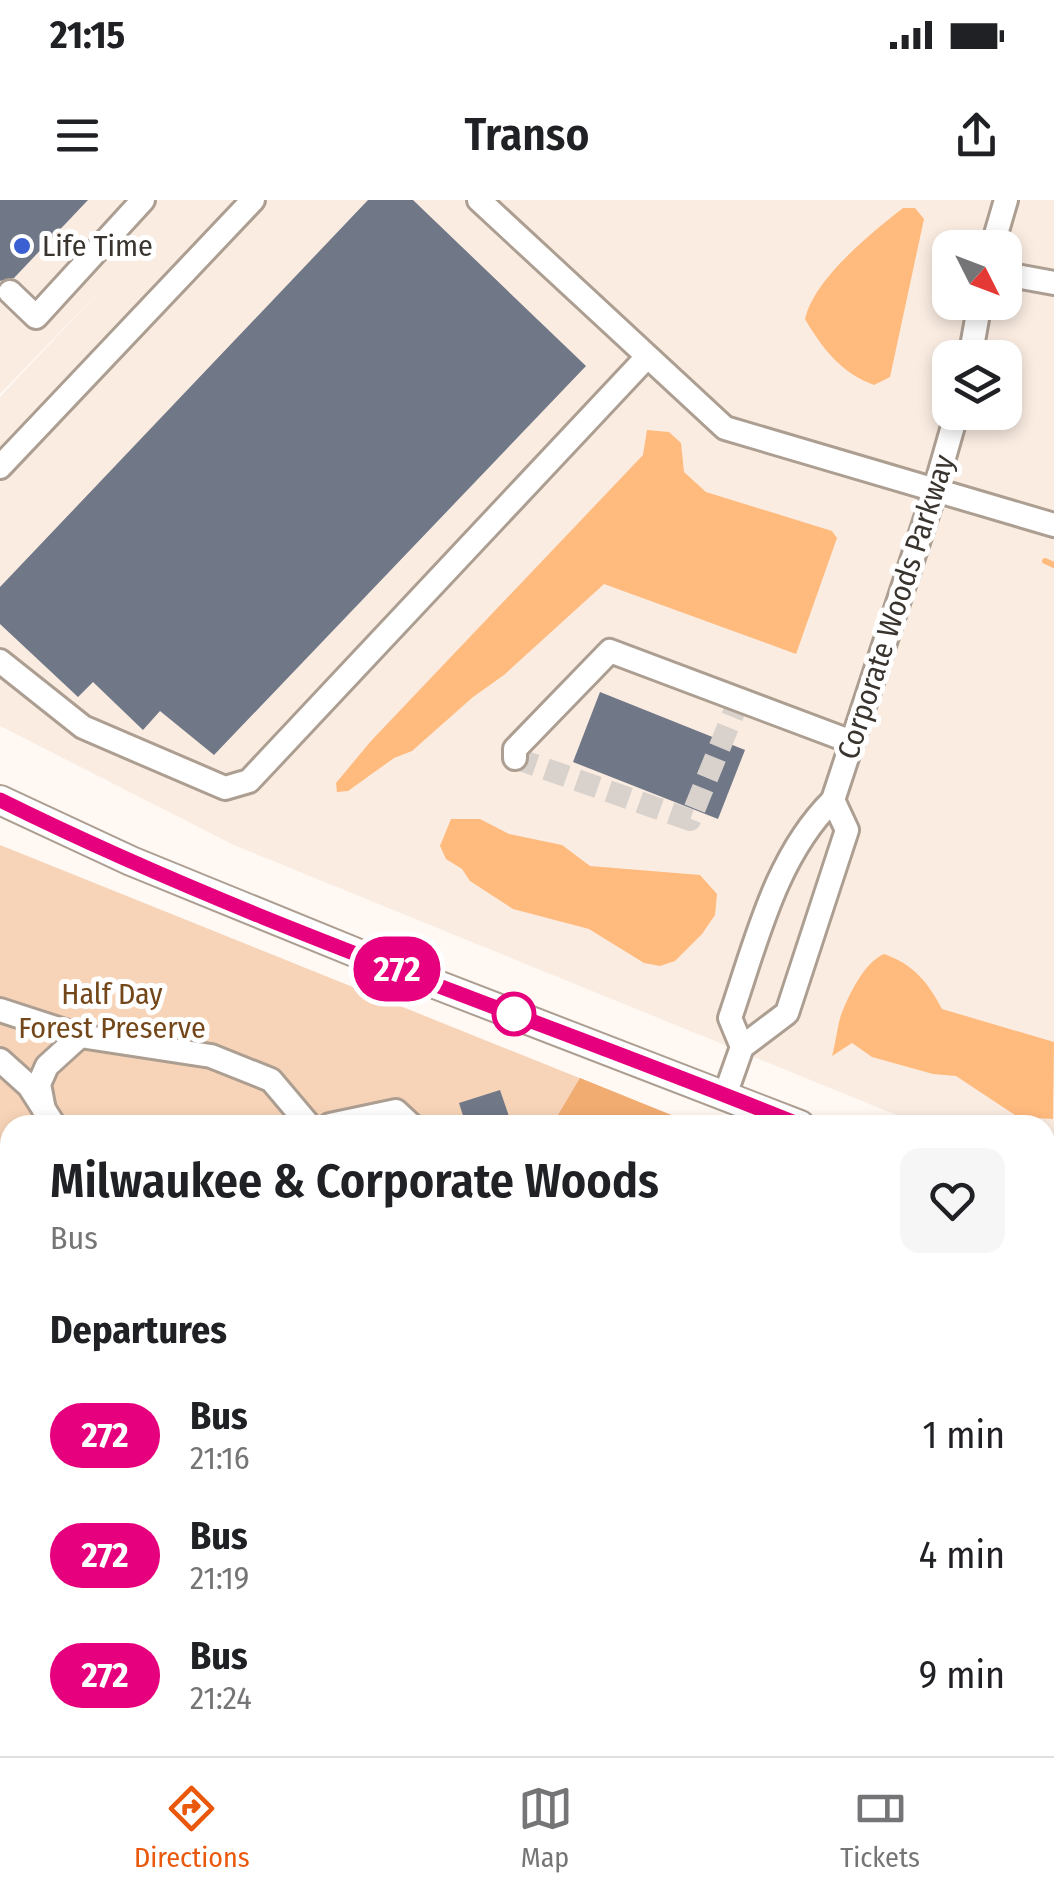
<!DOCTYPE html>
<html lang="en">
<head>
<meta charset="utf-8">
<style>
	body { margin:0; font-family:"Fira Sans Condensed",sans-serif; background:#f6f6f6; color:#202124; height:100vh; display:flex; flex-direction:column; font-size:38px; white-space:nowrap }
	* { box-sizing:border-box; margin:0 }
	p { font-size:32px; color:#757577 }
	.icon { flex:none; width:55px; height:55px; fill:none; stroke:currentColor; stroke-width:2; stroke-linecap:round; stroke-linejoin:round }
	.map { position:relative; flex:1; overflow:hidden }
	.side { position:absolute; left:0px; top:915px; width:1055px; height:642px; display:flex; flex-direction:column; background:#fff; border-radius:30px 30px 0 0; box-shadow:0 5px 15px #0003 }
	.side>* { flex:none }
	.badge { padding:0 20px; border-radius:32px; font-size:35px; line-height:65px }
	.needle { width:65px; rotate:132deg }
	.controls { position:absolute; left:932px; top:30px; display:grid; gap:20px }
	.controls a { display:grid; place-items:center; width:90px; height:90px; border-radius:20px; background:#fff; box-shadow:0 5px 15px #0003; font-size:50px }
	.map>.badge { position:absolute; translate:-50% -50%; box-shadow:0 0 0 5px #fff }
	h2 { padding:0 50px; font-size:38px; line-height:90px }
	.round { display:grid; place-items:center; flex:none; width:105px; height:105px; border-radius:20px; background:#f6f6f6 }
	.summary { display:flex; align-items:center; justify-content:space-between; height:170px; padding:0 50px }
	h1 { font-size:48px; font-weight:600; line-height:75px }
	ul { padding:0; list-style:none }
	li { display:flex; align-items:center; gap:30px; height:120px; padding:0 50px }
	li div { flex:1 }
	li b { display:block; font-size:38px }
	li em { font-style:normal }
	li .badge { min-width:110px; font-weight:700; text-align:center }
	.status { display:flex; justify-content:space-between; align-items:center; height:70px; padding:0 50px; background:#fff; direction:ltr }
	.status svg { height:28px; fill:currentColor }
	header { display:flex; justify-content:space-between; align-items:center; height:130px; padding:0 50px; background:#fff; font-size:45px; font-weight:600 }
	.dock { display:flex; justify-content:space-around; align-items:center; height:140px; border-top:2px solid #e0e0e0; background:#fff; font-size:28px; color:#757577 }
	.dock a { display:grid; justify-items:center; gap:5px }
	.dock .on { color:#ea580c }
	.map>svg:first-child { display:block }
</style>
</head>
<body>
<div class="status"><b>21:15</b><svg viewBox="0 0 49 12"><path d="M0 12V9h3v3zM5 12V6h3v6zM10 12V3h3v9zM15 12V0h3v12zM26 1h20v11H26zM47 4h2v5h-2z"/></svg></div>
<header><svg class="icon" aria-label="menu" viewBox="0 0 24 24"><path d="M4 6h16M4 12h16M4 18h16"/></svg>Transo<svg class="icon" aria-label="share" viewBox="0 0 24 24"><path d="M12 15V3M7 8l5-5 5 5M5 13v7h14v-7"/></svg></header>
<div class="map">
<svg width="1054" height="1556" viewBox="0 0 1054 1556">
	<rect width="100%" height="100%" fill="#fff8f3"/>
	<path fill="#faece1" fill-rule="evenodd" d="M0,0h1054v983l-9,-5v-53h-124l-687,-280 -234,-119v-329l112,-119 -112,116zM950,48h55v54h-55zM950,158h55v54h-55z"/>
	<polygon fill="#f7d4b8" points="0,645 696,925 10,925 10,1548 1045,1548 1045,1065 1054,1068 1054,1556 0,1556"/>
	<g fill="#f1ac71">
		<polygon points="580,878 696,925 552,925"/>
		<polygon points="1045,1065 1054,1068 1054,1556 434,1556 435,1548 1045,1548"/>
		<polygon points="10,1356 10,1548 273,1548 268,1553 252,1556 0,1556 0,1363"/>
		<polygon points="293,1548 354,1548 346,1556 303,1556"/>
	</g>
	<g fill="#ffba7e">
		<path d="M903,8h12l9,11 -34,158 -16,8c-33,-12 -52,-37 -69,-66 9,-40 66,-86 98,-111z"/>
		<polygon points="647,230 669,232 681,243 684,272 706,292 832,331 837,338 796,454 604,384 504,475 473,497 412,551 394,558 348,591 337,592 336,583 371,541 643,255"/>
		<polygon points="451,619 480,619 509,634 562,645 590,666 700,675 717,694 715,715 702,734 675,761 660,766 644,763 589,729 513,709 470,681 462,669 446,659 440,646"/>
		<path d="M884,754c29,10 44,28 58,55l112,33 -1,77 -35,-2 -62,-41 -23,-2 -61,-17 -20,-14 -20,13c4,-13 6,-36 11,-46 8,-19 22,-48 41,-56z"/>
	</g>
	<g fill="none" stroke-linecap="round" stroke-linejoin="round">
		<g stroke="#ffba7e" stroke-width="6">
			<polyline points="1045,361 1054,365"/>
			<polyline points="752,1556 755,1548"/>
		</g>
	</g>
	<g fill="#707786">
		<polygon points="0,0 88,0 14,78 0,81"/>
		<polygon points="368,0 413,0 586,166 214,555 160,511 143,530 93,482 78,497 0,424 0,387"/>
		<polygon points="600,492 745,550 718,619 573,562"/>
		<polygon points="500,890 512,925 466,925 459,903"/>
	</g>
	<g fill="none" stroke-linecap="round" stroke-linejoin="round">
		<polyline stroke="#d8d1cc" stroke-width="22" stroke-dasharray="22 11" stroke-linecap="butt" points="515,558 690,620 739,500"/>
		<g stroke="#ad9e92" stroke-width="28">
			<g id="minor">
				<polyline points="479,0 725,228 1054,325"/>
				<polyline points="992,48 1006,0"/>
				<polyline points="1005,74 1054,83"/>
				<polyline points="10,92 36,117 143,0"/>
				<polyline points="970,158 980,102"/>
				<polyline points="0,267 253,0"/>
				<polyline points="0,461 83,527 225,588 249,581 646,158"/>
				<polyline points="515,558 515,549 610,451 852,542"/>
				<polyline points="833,600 931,303 957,212"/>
				<polyline points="0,810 80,836 211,856 271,880 309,925"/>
				<polyline points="0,860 29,886 54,925"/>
				<path d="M725,895l17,-48 45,-34 60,-183 -14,-30c-58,57 -77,143 -103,218l12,29"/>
				<polyline points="44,910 39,884 47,866 80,836"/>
				<polyline points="330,925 396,911 411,925"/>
				<polyline points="0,1211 10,1204"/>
				<polyline points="0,1327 10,1319"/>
			</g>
		</g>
		<g stroke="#ad9e92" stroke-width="32">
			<g id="major">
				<polyline points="0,600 131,661 396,769 800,925"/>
				<polyline points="1045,1023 1054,1027"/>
			</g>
		</g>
		<g stroke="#a9a29d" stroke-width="4" stroke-dasharray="8 8" stroke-linecap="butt">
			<polyline points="0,1483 10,1510"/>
			<polyline points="24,1548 27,1556"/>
			<polyline points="479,1556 488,1548"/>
			<polyline points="864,1556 865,1548"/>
		</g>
		<use href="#minor" stroke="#fff" stroke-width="22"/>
		<use href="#major" stroke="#fff" stroke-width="28"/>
	</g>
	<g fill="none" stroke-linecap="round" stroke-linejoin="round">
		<g stroke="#fff" stroke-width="22">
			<path id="line" d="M0,600c258,128 534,217 800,325"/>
		</g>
		<use href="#line" stroke="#e6007e" stroke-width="15"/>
	</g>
	<circle fill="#3b60d2" stroke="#fff" stroke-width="4" cx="22" cy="46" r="10"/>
	<circle fill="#fff" stroke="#e6007e" stroke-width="5" cx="514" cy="814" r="20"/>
	<g text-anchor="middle" stroke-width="10" stroke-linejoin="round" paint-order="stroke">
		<g font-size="30" fill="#3a342f" stroke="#fff" text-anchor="start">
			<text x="42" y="56">Life Time</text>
		</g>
		<g font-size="30" fill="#3a342f" stroke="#fff">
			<text transform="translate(896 407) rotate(-72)" y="10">Corporate Woods Parkway</text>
		</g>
		<g font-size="30" fill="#74471b" stroke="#fff">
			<text x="112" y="804">Half Day<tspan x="112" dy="34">Forest Preserve</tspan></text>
		</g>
	</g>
</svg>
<div class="controls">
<a><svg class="needle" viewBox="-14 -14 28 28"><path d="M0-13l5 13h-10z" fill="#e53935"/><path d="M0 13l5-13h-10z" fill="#757577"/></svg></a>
<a><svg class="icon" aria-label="layers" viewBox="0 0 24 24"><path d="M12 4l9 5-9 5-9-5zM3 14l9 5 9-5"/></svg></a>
</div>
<b class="badge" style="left:397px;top:769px;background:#e6007e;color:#fff">272</b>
<section class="side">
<div class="summary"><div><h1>Milwaukee &amp; Corporate Woods</h1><p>Bus</p></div><a class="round"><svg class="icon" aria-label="heart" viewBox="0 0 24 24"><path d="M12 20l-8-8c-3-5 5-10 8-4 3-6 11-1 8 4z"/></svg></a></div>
<h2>Departures</h2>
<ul>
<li><span class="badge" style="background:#e6007e;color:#fff">272</span><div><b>Bus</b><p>21:16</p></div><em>1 min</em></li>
<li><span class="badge" style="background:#e6007e;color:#fff">272</span><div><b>Bus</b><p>21:19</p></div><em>4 min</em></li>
<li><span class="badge" style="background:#e6007e;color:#fff">272</span><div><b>Bus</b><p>21:24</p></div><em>9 min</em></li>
</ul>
</section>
</div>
<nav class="dock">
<a class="on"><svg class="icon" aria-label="directions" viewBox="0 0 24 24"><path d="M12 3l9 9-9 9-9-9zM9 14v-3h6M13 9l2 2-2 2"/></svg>Directions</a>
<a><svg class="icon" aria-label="map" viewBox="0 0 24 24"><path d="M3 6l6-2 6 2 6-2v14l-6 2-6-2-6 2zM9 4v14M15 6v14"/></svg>Map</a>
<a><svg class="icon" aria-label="tickets" viewBox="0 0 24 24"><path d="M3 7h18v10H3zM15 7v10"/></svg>Tickets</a>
</nav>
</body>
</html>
